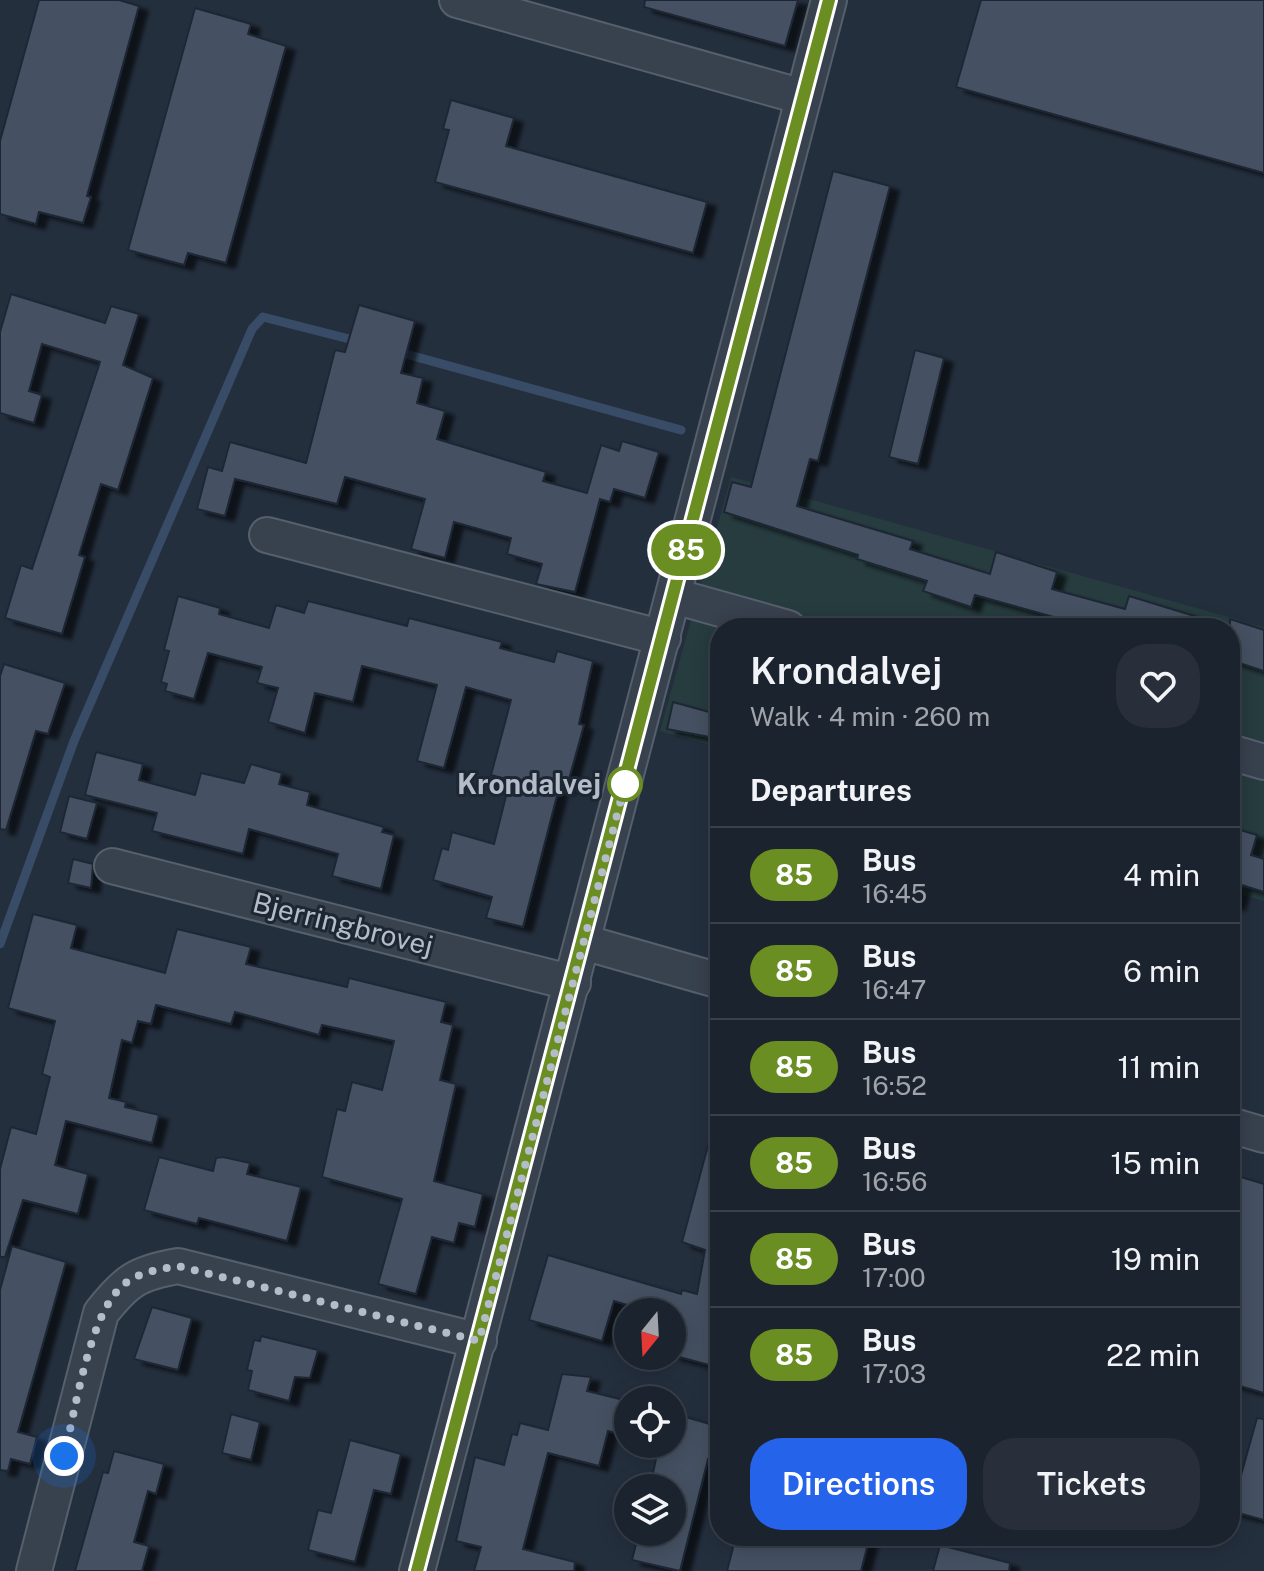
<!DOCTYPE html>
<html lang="en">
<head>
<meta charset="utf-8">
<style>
	body { margin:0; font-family:"Public Sans",sans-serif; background:#282f3a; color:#f1f3f6; height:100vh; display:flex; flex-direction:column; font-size:30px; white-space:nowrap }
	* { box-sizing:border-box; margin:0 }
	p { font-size:26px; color:#a0a4aa }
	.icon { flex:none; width:44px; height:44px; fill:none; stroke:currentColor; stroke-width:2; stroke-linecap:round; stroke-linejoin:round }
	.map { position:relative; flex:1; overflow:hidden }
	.details { position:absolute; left:710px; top:618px; width:530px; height:928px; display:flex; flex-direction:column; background:#1b232e; border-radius:32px; box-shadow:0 4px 20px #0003,0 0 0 2px #39404a }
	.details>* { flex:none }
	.badge { padding:0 16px; border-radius:26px; font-size:28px; line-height:52px }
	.needle { width:52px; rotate:198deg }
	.tools { position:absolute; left:614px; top:1298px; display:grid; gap:16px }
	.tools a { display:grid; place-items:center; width:72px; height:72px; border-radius:50%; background:#1b232e; box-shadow:0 4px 20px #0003,0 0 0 2px #39404a; font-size:40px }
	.you { position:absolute; width:40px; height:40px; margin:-20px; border:6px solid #fff; border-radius:50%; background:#1a73e8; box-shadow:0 0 0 12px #1a73e833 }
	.map>.badge { position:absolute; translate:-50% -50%; box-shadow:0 0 0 4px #fff }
	h2 { padding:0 40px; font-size:30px; line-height:72px }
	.round { display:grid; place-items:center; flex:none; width:84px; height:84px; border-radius:32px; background:#282f3a }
	.headline { display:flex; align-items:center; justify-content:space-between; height:136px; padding:0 40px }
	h1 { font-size:38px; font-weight:600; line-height:60px }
	.button { display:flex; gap:16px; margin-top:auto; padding:16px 40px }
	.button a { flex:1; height:92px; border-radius:32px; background:#2563eb; color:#fff; font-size:32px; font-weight:600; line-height:92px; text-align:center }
	.button a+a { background:#282f3a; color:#f1f3f6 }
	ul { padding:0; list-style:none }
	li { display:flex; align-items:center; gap:24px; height:96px; padding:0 40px; border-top:2px solid #39404a }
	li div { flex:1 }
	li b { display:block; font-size:30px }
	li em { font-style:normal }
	li .badge { min-width:88px; font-weight:700; text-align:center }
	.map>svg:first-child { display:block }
</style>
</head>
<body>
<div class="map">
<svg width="1264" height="1571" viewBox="0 0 1264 1571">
	<defs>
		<filter id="shadow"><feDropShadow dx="9" dy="5" stdDeviation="2" flood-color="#0009"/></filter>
	</defs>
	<rect width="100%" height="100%" fill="#242f3e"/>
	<polygon fill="#263c3f" points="731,477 1264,627 1264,901 1230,892 1230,628 720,628 720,748 660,731"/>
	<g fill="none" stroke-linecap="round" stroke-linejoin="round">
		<g stroke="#394c67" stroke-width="9">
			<polyline points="395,351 681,430"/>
			<polyline points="0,944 74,741 252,329 263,317 361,342"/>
		</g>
	</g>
	<g fill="#455162" stroke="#1f2835" stroke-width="2" filter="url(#shadow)">
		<polygon points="39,0 119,0 139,6 87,196 91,197 83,223 39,212 36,224 0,214 0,141"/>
		<polygon points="645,0 798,0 785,46 644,7"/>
		<polygon points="981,0 1264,0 1264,173 956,87"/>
		<polygon points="195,8 251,24 248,34 286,46 226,263 188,253 184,265 128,250"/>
		<polygon points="451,100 514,118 506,146 707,202 693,253 435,182 449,130 443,129"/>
		<polygon points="833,171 890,186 818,461 810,459 797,506 913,541 910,549 990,574 996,552 1057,572 1052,589 1125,609 1129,596 1214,622 1213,628 1093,628 975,595 971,607 923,591 927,581 857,559 858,555 724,512 732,482 751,487"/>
		<polygon points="11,294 105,323 111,306 139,314 123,365 153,378 118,490 101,484 79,555 85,557 62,634 5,618 21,565 32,569 100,362 42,344 29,391 42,395 34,423 0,413 0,332"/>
		<polygon points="359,305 415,321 401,373 423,378 417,403 445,411 437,439 546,472 543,481 587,493 601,445 619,451 622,441 659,452 645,498 614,489 610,502 600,499 575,592 536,584 542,564 507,554 511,538 454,522 445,558 411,549 425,499 345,477 337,504 235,479 225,516 197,509 208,467 222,471 230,442 306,463 335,350 345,352"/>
		<polygon points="915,350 944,358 918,464 889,457"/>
		<polygon points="178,596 220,608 219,614 269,628 276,605 304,613 308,601 407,626 409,618 502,642 500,648 554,662 557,651 593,661 579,724 584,725 566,790 559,788 523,927 486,918 492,897 433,880 442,848 448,850 452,832 494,844 510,780 491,775 511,700 466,687 444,768 417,761 437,685 362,666 353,702 315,693 305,733 268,722 278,688 257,683 262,667 208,653 194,699 165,691 167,684 161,682 169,651 164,650"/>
		<polygon points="1230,619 1264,630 1264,671 1230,660"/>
		<polygon points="4,664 65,683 48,734 36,731 6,830 0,829 0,676"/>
		<polygon points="673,702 720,715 720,739 667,729"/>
		<polygon points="96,752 143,764 139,780 195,795 201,773 244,783 251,764 282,773 279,784 310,792 307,805 384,827 382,832 394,835 381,889 332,876 338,854 249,829 243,854 152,831 157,813 85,795"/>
		<polygon points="69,796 97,803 87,839 60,832"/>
		<polygon points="1230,827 1257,835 1251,855 1264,859 1264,892 1242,885 1236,905 1230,904"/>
		<polygon points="73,859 93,864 91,888 68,883"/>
		<polygon points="33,914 77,925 71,948 165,973 177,929 251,947 246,964 347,987 349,978 446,1002 441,1022 453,1025 440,1080 456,1084 434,1181 483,1194 475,1227 459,1223 454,1243 432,1237 416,1294 378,1284 402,1199 322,1177 337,1109 345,1111 352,1082 382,1090 394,1041 322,1025 319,1035 235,1012 231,1024 156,1005 151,1024 138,1021 132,1043 122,1040 109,1098 126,1102 125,1107 159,1115 152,1143 66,1121 55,1165 88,1174 78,1214 23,1200 5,1257 0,1257 0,1169 11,1127 36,1134 50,1077 42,1074 55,1021 8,1008"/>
		<polygon points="713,1127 720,1128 720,1368 672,1355 672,1312 650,1312 614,1301 602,1341 529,1320 548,1255 681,1294 682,1290 697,1294 705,1250 682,1242"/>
		<polygon points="159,1157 213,1171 216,1158 223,1157 250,1163 247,1174 301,1187 287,1241 199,1218 197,1224 144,1210"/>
		<polygon points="1241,1177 1264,1184 1264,1393 1230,1383 1230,1215"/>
		<polygon points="12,1246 66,1262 18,1432 37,1437 30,1464 11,1459 8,1471 0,1470 0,1290"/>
		<polygon points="152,1307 192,1318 178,1370 134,1359"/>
		<polygon points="261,1336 318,1350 310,1378 295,1377 289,1401 248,1390 252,1371 247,1370 254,1340 260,1341"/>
		<polygon points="562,1374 591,1377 587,1391 628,1401 628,1436 608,1431 599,1466 548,1453 523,1549 575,1562 574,1571 474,1571 481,1547 456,1541 475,1457 504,1465 512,1434 517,1435 520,1423 548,1430"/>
		<polygon points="672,1413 720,1427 716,1461 708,1459 680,1571 632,1560 639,1532 672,1532 672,1488 650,1488 659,1444 672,1444"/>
		<polygon points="231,1414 260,1422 251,1460 222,1453"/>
		<polygon points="1257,1418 1264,1419 1264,1520 1231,1511"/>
		<polygon points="350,1440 401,1454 391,1494 374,1490 355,1562 308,1550 318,1510 331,1513"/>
		<polygon points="114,1451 164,1464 156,1494 148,1491 134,1542 149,1546 142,1571 75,1571 103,1472 108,1473"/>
		<polygon points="736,1536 870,1536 861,1571 727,1571"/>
		<polygon points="940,1545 1010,1563 1009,1571 933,1571"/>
	</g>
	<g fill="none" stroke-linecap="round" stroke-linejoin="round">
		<g stroke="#565f6c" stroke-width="38">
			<g id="minor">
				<polyline points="457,0 803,97"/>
				<polyline points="267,535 663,638"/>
				<polyline points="674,596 788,628"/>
				<polyline points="1230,752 1264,762"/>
				<polyline points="112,866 573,983"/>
				<polyline points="583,942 720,981"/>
				<polyline points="1230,1125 1264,1135"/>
				<path d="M34,1571l67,-258c25,-32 36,-40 77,-47l301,75"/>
				<polyline points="417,1571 829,0"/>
			</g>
		</g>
		<use href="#minor" stroke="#38414e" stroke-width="34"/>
	</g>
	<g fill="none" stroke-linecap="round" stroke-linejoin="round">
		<g stroke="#fff" stroke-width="18">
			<polyline id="line" points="417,1571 829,0"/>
		</g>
		<use href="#line" stroke="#6b8e23" stroke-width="12"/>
		<path stroke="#b4bcc9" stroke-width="8" stroke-dasharray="0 14.4" d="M64,1456c11,-44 25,-139 57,-169 15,-15 37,-17 57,-21l301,75 149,-568 -3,11"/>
	</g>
	<circle fill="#fff" stroke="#6b8e23" stroke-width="4" cx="625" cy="784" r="16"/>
	<g text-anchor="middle" stroke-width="6" stroke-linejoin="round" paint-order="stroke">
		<g font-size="28" font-weight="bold" fill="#b4bcc9" stroke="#1d2633" text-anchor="end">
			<text x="601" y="794">Krondalvej</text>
		</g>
		<g font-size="28" fill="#b4bcc9" stroke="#1d2633">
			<text transform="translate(343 924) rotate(14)" y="10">Bjerringbrovej</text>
		</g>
	</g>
</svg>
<div class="tools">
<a><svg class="needle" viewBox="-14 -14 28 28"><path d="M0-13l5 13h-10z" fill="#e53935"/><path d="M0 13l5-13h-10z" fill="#a0a4aa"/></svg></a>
<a><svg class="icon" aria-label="locate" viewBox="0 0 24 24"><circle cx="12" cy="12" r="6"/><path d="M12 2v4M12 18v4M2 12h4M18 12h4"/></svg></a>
<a><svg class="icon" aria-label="layers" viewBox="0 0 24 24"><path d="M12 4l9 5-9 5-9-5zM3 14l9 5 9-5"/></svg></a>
</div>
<div class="you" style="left:64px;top:1456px"></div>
<b class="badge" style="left:686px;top:550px;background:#6b8e23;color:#fff">85</b>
<section class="details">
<div class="headline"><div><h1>Krondalvej</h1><p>Walk · 4 min · 260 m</p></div><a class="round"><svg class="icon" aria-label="heart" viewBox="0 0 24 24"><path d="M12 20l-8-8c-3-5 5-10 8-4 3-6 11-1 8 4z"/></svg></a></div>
<h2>Departures</h2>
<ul>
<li><span class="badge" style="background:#6b8e23;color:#fff">85</span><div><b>Bus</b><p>16:45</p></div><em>4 min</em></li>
<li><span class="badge" style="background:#6b8e23;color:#fff">85</span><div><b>Bus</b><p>16:47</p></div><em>6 min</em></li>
<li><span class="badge" style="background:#6b8e23;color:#fff">85</span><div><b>Bus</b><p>16:52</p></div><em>11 min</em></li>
<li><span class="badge" style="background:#6b8e23;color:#fff">85</span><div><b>Bus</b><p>16:56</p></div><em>15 min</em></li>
<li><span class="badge" style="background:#6b8e23;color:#fff">85</span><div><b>Bus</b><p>17:00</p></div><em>19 min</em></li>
<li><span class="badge" style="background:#6b8e23;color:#fff">85</span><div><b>Bus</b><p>17:03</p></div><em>22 min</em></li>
</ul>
<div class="button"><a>Directions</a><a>Tickets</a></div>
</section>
</div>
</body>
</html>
